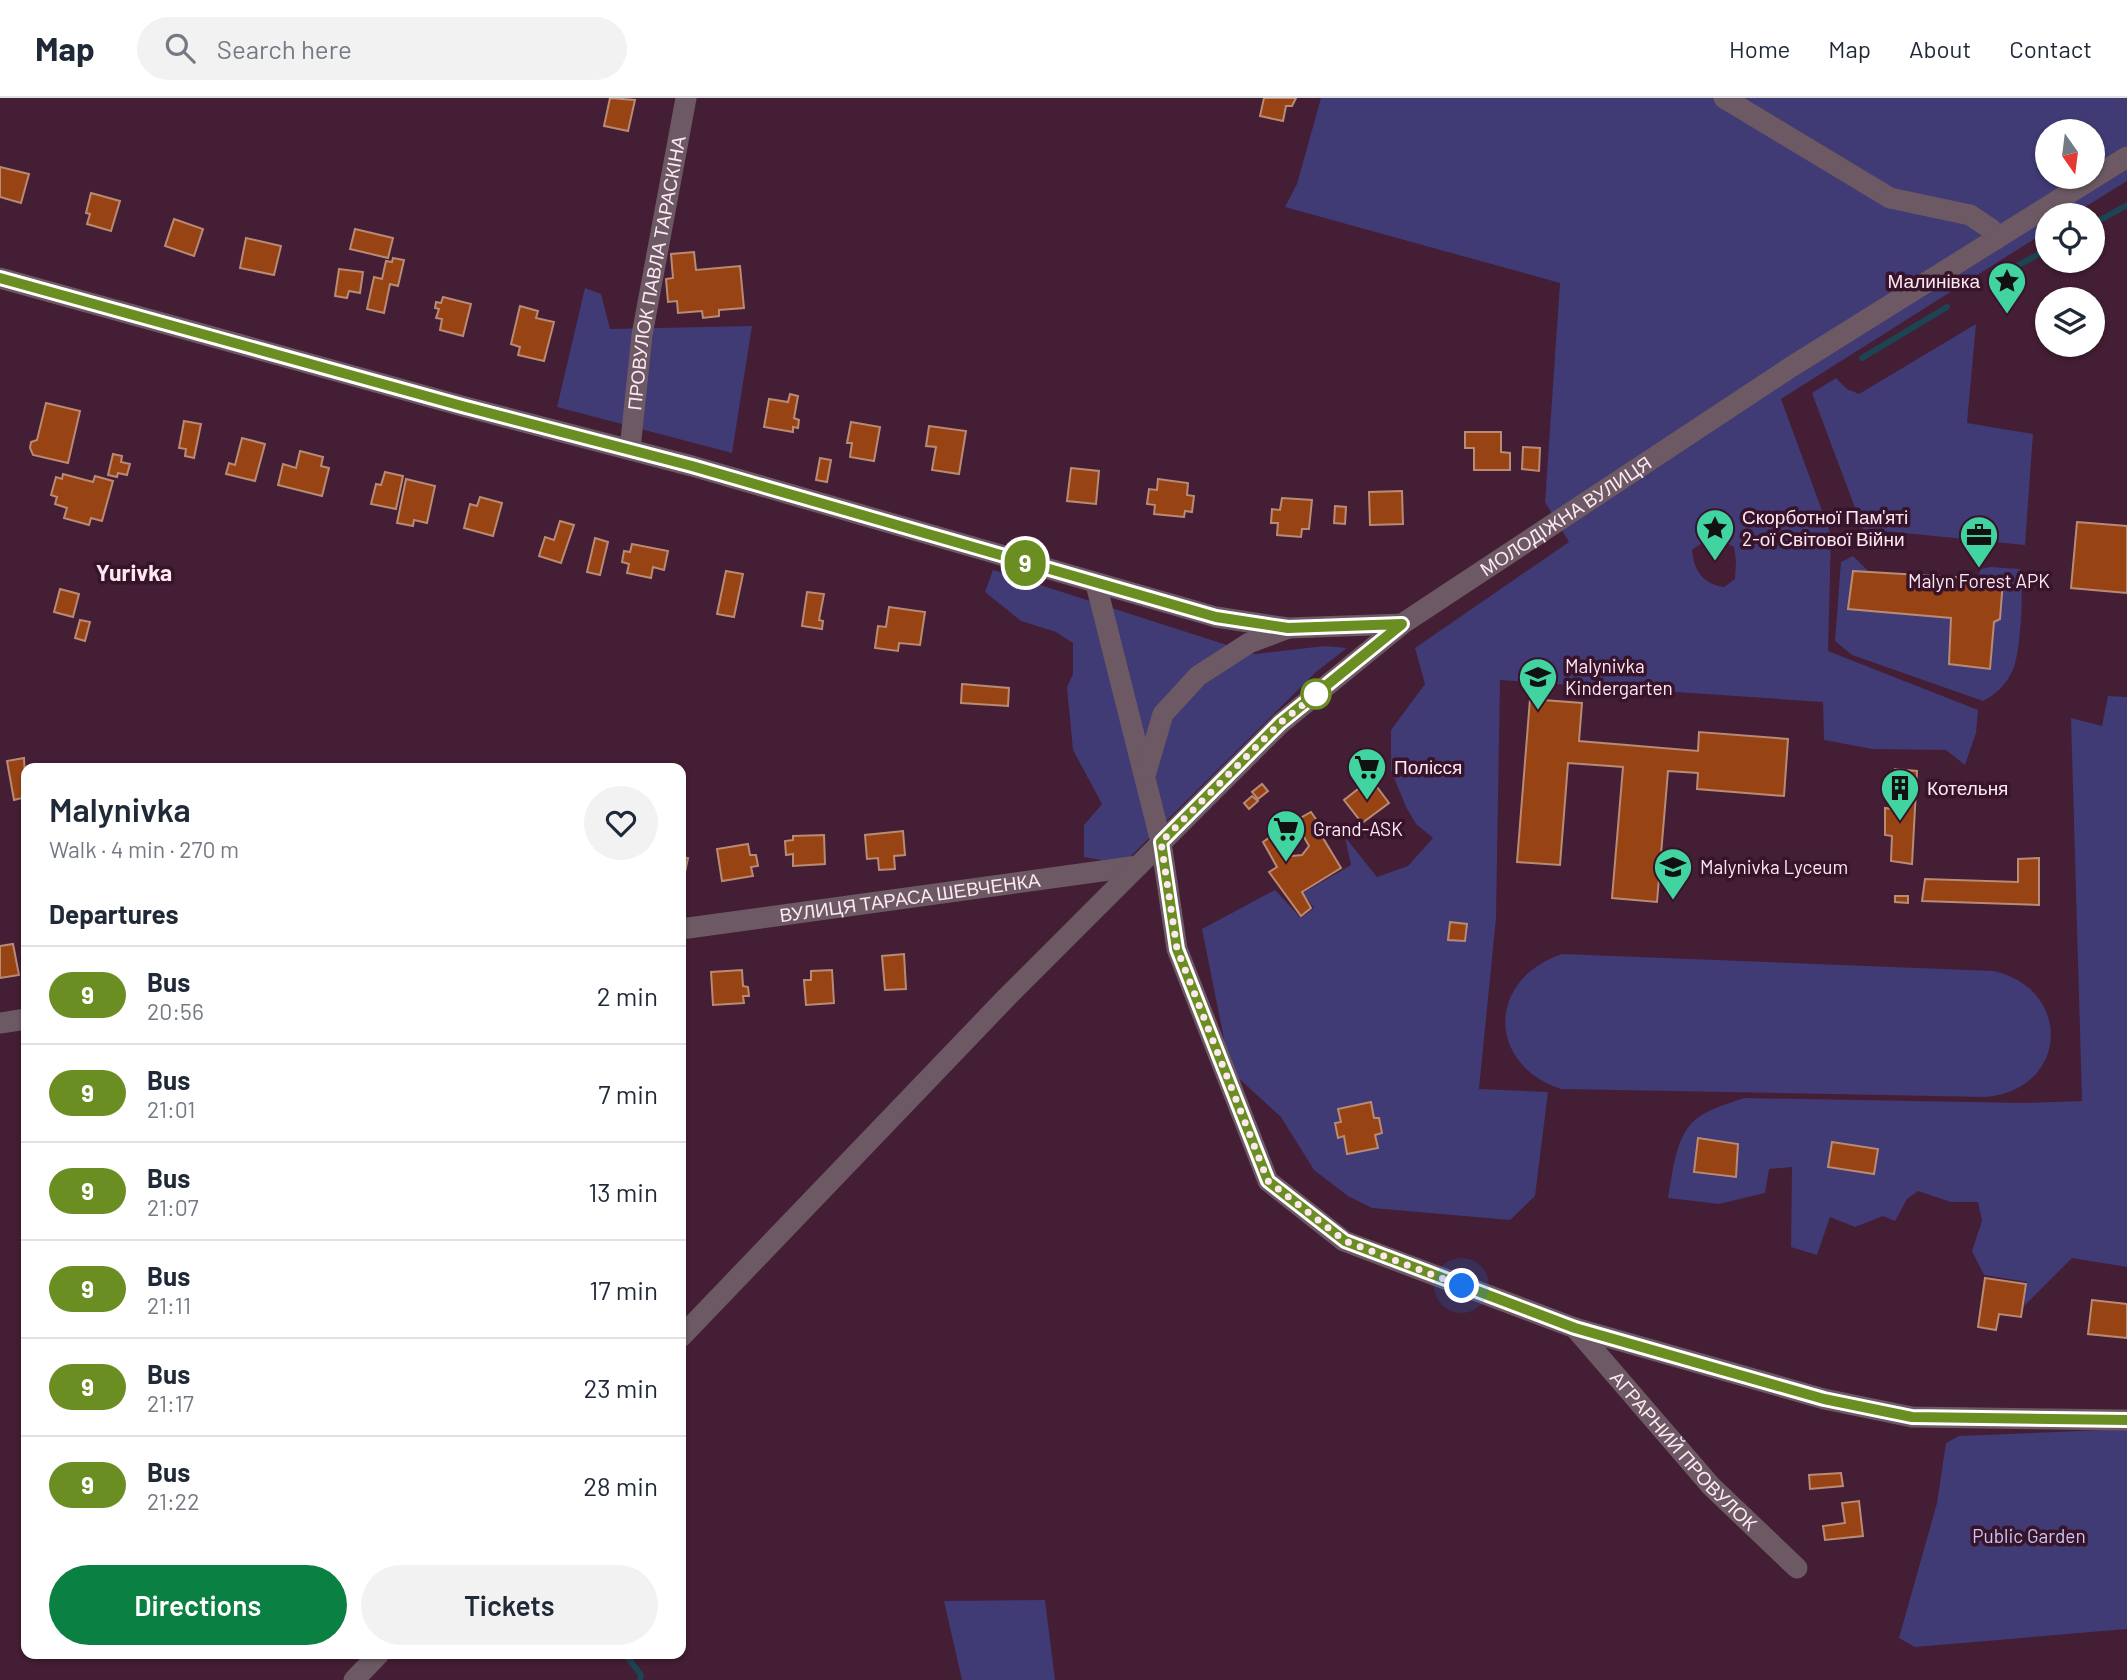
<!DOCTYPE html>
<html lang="en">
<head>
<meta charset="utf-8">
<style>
	body { margin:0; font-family:Barlow,sans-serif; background:#f2f2f3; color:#1f2937; height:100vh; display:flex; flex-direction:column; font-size:26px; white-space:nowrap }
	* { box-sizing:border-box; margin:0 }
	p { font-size:23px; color:#747a83 }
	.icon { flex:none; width:38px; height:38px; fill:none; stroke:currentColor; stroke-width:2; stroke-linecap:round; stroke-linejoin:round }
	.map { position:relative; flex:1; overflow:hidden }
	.drawer { position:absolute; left:21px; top:665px; width:665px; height:896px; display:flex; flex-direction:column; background:#fff; border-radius:14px; box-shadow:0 2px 5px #0004 }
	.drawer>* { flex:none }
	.badge { padding:0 14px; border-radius:23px; font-size:24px; line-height:46px }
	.needle { width:46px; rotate:166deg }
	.buttons { position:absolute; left:2035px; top:21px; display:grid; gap:14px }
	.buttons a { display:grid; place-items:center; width:70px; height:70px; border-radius:50%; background:#fff; box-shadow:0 2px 5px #0004; font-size:35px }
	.you { position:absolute; width:35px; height:35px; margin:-18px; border:5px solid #fff; border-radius:50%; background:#1a73e8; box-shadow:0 0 0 10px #1a73e833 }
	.map>.badge { position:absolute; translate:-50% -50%; box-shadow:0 0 0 4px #fff }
	h2 { padding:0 28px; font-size:26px; line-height:63px }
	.round { display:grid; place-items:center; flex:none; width:74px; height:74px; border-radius:37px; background:#f2f2f3 }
	.headline { display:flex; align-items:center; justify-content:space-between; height:119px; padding:0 28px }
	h1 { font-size:33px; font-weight:600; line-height:52px }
	.button { display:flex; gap:14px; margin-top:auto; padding:14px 28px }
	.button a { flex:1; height:80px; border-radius:42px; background:#0b8043; color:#fff; font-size:28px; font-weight:600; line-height:80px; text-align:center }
	.button a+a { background:#f2f2f3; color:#1f2937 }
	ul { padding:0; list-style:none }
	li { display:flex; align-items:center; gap:21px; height:98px; padding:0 28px; border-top:2px solid #e0e1e3 }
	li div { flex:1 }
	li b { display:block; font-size:26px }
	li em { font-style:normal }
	li .badge { min-width:77px; font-weight:700; text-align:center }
	header { display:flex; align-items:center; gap:42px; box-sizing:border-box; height:98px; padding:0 35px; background:#fff; border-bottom:2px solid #e0e1e3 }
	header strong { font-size:33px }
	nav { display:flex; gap:38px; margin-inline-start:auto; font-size:24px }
	.search { width:490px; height:63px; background:#f2f2f3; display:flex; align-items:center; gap:18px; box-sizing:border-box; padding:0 24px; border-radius:38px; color:#747a83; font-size:26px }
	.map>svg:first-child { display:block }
</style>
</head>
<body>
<header>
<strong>Map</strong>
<div class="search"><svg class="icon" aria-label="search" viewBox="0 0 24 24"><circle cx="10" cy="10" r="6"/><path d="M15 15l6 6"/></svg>Search here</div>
<nav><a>Home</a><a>Map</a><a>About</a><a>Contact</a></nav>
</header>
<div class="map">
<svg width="2127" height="1582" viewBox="0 0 2127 1582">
	<rect width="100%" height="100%" fill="#431e34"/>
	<g fill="#403a75" fill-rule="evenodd">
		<path d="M1321,0h806v83l-55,34h-24l-1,16 -266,168 50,136 -3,116 150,59 -2,23 -11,32 -19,-15 -74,-1 -48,-9 -1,-38 -323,-22 -4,238 -17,171 69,3 -13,104 -25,24 -138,-12 -24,-12 -34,-26 -33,-53 -46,-42 -7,-16 -26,-130 73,-39 26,28 13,-10 -11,-15 48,-28 -6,-28 32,40 31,-11 25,-28 -17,-14 -10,-17 -15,-37v-40l34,-46 -10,-36 154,-106 -24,-40 15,-219 -275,-76 12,-23zM2048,33h45v46h-45zM1721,442l13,7 2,14 -1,18 -11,8c-21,-3 -30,-16 -32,-37l13,-9z"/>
		<polygon points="585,190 601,196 610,231 752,228 732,355 557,309"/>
		<polygon points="1976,226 1967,325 2033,336 2025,447 1863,431 1812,295 1836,280 1847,291 1859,296"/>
		<path d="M1853,458l16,16 -16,-1 -5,38 146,13 6,-4 3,-38 -26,-2 4,-9 9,-2 30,2c4,23 1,72 -5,95 -5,16 -17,30 -32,37l-131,-46 -17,-14 6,-79z"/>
		<polygon points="993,472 1255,556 1325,548 1347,550 1316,574 1123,766 1084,759 1084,727 1102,706 1073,652 1067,589 1073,576 1073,545 1056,534 1021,523 985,494"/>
		<path d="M2108,598l19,1v570l-55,-9 -48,48 3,-24 -43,-7 -12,-24 10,-30 -4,-19h-27l-33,-11 -11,8 -12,22 -12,-5 -28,11 -25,-10 -13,38 -26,-8 1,-80 -23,2 -4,24 -46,11 -51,-6c4,-21 7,-56 22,-73 13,-15 37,-21 54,-27l280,5 58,-2 -11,-383 31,8z"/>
		<path d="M1562,856l432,17c80,19 74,119 -8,126l-425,-8c-75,-25 -74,-110 1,-135z"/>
		<polygon points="2127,1331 2127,1531 1915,1549 1899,1540 1937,1405 1946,1345 1959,1338"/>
		<polygon points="1045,1502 1055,1582 962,1582 944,1503"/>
	</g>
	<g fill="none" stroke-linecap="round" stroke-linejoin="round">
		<g stroke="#1d4453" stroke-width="6">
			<polyline points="2093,126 2127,107"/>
			<polyline points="2015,169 2048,151"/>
			<polyline points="1862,260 1947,209"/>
			<polyline points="625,1556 641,1577 640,1582"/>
		</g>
	</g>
	<g fill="#984314" stroke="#b98a74" stroke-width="2">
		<polygon points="610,0 635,2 628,33 604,28"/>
		<polygon points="1264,0 1296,0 1292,8 1286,8 1283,23 1260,18"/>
		<polygon points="0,69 29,76 21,105 0,99"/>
		<polygon points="91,95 120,103 111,133 87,126 90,116 86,115"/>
		<polygon points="174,121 203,131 194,158 165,148"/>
		<polygon points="355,131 393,140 388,160 350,151"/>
		<polygon points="246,140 281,148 274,177 240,170"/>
		<polygon points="694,154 696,172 740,168 744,210 719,212 719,218 703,220 702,213 678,215 677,203 668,204 666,181 673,180 671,156"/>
		<polygon points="393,160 404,162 398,188 390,186 384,215 367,211 374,179 382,181 386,163 392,164"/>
		<polygon points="339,171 363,174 360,195 349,193 347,200 335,198"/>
		<polygon points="443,199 471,206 463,238 440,232 442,221 436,220 439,211 435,210 436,204 441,205"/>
		<polygon points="520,208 538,213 536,220 554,224 544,263 518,257 520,249 511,246"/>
		<polygon points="790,296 798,298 794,320 799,322 798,330 793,329 793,334 764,329 769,301 788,304"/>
		<polygon points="46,305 80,313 68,365 33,357 30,350 31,344 37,342"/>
		<polygon points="184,323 201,326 194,360 185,358 186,351 179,350"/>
		<polygon points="851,324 880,329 874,363 850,359 852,345 847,345"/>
		<polygon points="929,328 966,333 959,376 932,372 936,349 926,348"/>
		<polygon points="1465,334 1501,334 1501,354 1510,355 1510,372 1474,372 1474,350 1465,350"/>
		<polygon points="242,340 265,346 255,383 226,376 229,365 235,367"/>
		<polygon points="1523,349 1540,350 1539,373 1522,371"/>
		<polygon points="300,353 323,359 321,368 329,370 322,398 278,387 283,366 296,370"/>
		<polygon points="113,356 122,358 121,364 130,366 127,377 118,375 117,379 108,377"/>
		<polygon points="820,360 831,362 827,384 816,382"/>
		<polygon points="1071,370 1099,373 1096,406 1067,403"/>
		<polygon points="385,374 403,378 396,411 371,406 376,386 381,387"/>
		<polygon points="63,376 93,384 95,378 113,383 102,423 91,420 89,427 64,420 67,410 55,406 57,399 51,397 56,379 62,381"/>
		<polygon points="406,381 435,388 427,425 414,422 413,428 397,425"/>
		<polygon points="1158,381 1188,385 1187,397 1194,398 1192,414 1185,413 1184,419 1154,416 1155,407 1147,406 1149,391 1157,392"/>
		<polygon points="1402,393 1403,426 1370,427 1369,394"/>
		<polygon points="480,399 502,405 493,438 464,430 470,406 477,408"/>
		<polygon points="1282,400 1312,402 1309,431 1302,431 1301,439 1277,437 1278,425 1271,425 1272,411 1280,412"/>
		<polygon points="1335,408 1346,409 1345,426 1334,425"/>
		<polygon points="560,423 574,427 561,465 539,458 545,439 554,442"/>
		<polygon points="2077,424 2127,428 2127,495 2071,490"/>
		<polygon points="595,440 608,444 600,477 587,474"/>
		<polygon points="632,446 668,453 664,472 653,469 651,480 627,475 629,466 622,464 624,453 630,454"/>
		<polygon points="726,473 743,476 734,519 717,516"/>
		<polygon points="1853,473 2003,482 2000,521 1994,524 1990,571 1949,566 1951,520 1848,511"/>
		<polygon points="60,491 79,496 73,519 54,514"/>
		<polygon points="807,494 824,496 819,522 823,523 822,531 802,528"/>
		<polygon points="889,509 925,514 920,547 899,545 898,553 875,550 878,528 886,529"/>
		<polygon points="80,522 90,524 85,543 75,540"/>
		<polygon points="962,586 1009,590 1008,608 961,605"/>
		<polygon points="1530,601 1582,605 1579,643 1698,653 1699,634 1788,641 1784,698 1697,691 1698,675 1668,673 1657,804 1612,800 1623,669 1568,665 1560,767 1517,764"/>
		<polygon points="24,660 26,699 14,702 7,663"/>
		<polygon points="1895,671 1917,673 1912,766 1891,763 1892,738 1885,737 1885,710 1893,711"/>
		<polygon points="1371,681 1389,705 1362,725 1344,702"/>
		<polygon points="1262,686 1268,693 1258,701 1252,694"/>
		<polygon points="1252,698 1258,703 1249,711 1244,705"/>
		<polygon points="1311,714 1327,737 1323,740 1341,770 1302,794 1311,810 1301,818 1269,774 1277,769 1263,744 1278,733 1292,758 1302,757 1309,748 1295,723"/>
		<polygon points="903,733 905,757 894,758 895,771 879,772 878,760 867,761 865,737"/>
		<polygon points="824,737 825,766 793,768 793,756 786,757 785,743 793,742 793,738"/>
		<polygon points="748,746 750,757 756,757 758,768 751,769 753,778 722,783 717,751"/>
		<polygon points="681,759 688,760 681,793"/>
		<polygon points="2039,760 2039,807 1922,803 1925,781 2018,784 2018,761"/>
		<polygon points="1895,798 1908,798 1908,805 1895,804"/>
		<polygon points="1450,824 1467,826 1465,843 1448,842"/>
		<polygon points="13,846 19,877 0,880 0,848"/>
		<polygon points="904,856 906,891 885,892 882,858"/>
		<polygon points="742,872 743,888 748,889 749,898 743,898 744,905 713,907 711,874"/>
		<polygon points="832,872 834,905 806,907 804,882 811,882 811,873"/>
		<polygon points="1371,1004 1374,1020 1379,1020 1382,1035 1375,1037 1378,1050 1347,1056 1344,1038 1338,1040 1335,1025 1341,1024 1338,1011"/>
		<polygon points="1698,1040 1738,1046 1736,1079 1694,1074"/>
		<polygon points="1832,1044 1878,1051 1874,1076 1828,1069"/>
		<polygon points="1985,1180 2026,1186 2021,1219 1999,1216 1996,1232 1978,1229"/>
		<polygon points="2092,1202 2127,1206 2127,1240 2088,1236"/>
		<polygon points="1841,1375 1843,1388 1810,1391 1809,1377"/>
		<polygon points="1859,1403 1863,1438 1825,1442 1823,1428 1845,1425 1842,1405"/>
	</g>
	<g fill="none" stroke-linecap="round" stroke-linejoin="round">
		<g stroke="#6c5963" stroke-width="21">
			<polyline points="1724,0 1890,100 1970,117 1991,131 1996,141"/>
			<polyline points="0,180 462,308 692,368 1216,519 1288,530 1402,526"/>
			<path id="s1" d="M630,351l12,-114 44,-237"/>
			<polyline points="1096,486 1161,744 1177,851 1268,1083 1344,1143 1575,1230 1824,1301 1912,1319 2127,1322"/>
			<polyline points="1146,674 1163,616 1198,578 1249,545 1286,531"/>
			<path id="s2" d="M681,831l457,-63"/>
			<polyline points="0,925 26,921"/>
			<path id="s3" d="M1575,1230l136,158 86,82"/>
			<path id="s4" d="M681,1239l325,-339 275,-275 121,-99 389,-257 336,-210"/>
			<polyline points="354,1582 379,1556"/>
		</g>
	</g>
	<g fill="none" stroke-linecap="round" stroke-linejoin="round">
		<g stroke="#fff" stroke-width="16">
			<polyline id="line" points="0,180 462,308 692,368 1216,519 1288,530 1402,526 1280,625 1161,744 1177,851 1268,1083 1345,1143 1575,1230 1824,1301 1912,1319 2127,1322"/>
		</g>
		<use href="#line" stroke="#6b8e23" stroke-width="10"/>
		<polyline stroke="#fde8f2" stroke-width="7" stroke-dasharray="0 12.6" points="1316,596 1319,594 1280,625 1161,744 1177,851 1268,1083 1345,1143 1462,1188"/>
	</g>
	<defs>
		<g id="sight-pin" transform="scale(2.0125)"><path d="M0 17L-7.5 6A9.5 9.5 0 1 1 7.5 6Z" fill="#41d4a1" stroke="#38142a"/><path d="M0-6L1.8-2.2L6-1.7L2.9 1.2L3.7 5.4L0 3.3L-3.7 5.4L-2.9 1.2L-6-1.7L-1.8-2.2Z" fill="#111"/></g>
		<g id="office-pin" transform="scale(2.0125)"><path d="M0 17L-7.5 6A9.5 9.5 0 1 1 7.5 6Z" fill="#41d4a1" stroke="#38142a"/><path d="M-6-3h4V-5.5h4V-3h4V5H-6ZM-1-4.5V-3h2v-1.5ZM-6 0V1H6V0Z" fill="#111"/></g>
		<g id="school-pin" transform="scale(2.0125)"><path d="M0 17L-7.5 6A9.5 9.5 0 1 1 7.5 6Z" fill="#41d4a1" stroke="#38142a"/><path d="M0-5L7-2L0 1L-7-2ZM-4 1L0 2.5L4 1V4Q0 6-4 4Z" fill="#111"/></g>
		<g id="supermarket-pin" transform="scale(2.0125)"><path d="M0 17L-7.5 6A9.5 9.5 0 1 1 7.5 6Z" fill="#41d4a1" stroke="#38142a"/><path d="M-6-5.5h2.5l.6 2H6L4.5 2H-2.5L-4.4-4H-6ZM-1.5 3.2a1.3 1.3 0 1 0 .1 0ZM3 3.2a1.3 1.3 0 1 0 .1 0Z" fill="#111"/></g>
		<g id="building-pin" transform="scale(2.0125)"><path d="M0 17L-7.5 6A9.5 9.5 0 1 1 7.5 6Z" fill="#41d4a1" stroke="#38142a"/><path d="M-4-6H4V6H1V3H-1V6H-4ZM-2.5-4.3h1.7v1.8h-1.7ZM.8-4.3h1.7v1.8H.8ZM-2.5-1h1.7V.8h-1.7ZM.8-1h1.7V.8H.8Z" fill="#111"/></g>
	</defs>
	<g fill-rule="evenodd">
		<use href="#sight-pin" x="2007" y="183"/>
		<use href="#sight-pin" x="1715" y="430"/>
		<use href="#office-pin" x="1979" y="437"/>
		<use href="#school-pin" x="1538" y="579"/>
		<use href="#supermarket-pin" x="1367" y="669"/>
		<use href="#building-pin" x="1900" y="690"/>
		<use href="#supermarket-pin" x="1286" y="731"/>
		<use href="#school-pin" x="1673" y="769"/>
	</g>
	<circle fill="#fff" stroke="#6b8e23" stroke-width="3.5" cx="1316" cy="596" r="14"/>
	<g text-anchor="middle" stroke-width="7" stroke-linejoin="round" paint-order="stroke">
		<g font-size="19" fill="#fde8f2" stroke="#38142a">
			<text dy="7" stroke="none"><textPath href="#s1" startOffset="178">ПРОВУЛОК ПАВЛА ТАРАСКІНА</textPath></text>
			<text dy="7" stroke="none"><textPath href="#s4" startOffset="1211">МОЛОДІЖНА ВУЛИЦЯ</textPath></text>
			<text dy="7" stroke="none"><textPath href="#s2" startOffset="231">ВУЛИЦЯ ТАРАСА ШЕВЧЕНКА</textPath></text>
			<text dy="7" stroke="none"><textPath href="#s3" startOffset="164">АГРАРНИЙ ПРОВУЛОК</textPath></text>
		</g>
		<g font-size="19" fill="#fde8f2" stroke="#38142a" text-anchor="start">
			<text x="1980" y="190" text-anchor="end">Малинівка</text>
			<text x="1742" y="426">Скорботної Пам'яті<tspan x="1742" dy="22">2-ої Світової Війни</tspan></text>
			<text x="1979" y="490" text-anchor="middle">Malyn Forest APK</text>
			<text x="1565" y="575">Malynivka<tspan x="1565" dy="22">Kindergarten</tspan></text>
			<text x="1394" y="676">Полісся</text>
			<text x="1927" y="697">Котельня</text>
			<text x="1313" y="738">Grand-ASK</text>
			<text x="1700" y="776">Malynivka Lyceum</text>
		</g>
		<g font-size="19" fill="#c8c7f5" stroke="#38142a">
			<text x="2029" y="1445">Public Garden</text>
		</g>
		<g font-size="23" font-weight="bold" fill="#fde8f2" stroke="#38142a">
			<text x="134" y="483">Yurivka</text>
		</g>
	</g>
</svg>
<div class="buttons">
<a><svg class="needle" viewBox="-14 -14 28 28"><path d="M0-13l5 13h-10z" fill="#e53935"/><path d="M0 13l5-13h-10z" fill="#747a83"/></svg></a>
<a><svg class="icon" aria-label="locate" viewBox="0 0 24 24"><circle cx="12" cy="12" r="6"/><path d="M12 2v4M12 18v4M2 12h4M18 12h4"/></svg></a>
<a><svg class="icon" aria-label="layers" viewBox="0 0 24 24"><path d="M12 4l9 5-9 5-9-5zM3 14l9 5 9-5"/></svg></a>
</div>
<div class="you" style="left:1462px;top:1188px"></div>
<b class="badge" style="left:1025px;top:465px;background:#6b8e23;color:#fff">9</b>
<section class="drawer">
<div class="headline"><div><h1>Malynivka</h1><p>Walk · 4 min · 270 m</p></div><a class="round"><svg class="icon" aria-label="heart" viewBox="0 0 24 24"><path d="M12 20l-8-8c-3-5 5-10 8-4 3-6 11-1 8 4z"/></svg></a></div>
<h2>Departures</h2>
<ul>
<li><span class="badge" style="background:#6b8e23;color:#fff">9</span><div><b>Bus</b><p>20:56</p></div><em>2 min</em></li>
<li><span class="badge" style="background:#6b8e23;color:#fff">9</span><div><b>Bus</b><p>21:01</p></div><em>7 min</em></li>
<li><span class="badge" style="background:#6b8e23;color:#fff">9</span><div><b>Bus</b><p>21:07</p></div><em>13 min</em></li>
<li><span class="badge" style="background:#6b8e23;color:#fff">9</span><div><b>Bus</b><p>21:11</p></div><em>17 min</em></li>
<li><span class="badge" style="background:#6b8e23;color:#fff">9</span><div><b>Bus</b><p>21:17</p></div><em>23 min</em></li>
<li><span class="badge" style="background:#6b8e23;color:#fff">9</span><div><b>Bus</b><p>21:22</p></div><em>28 min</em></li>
</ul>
<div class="button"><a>Directions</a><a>Tickets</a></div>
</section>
</div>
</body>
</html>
